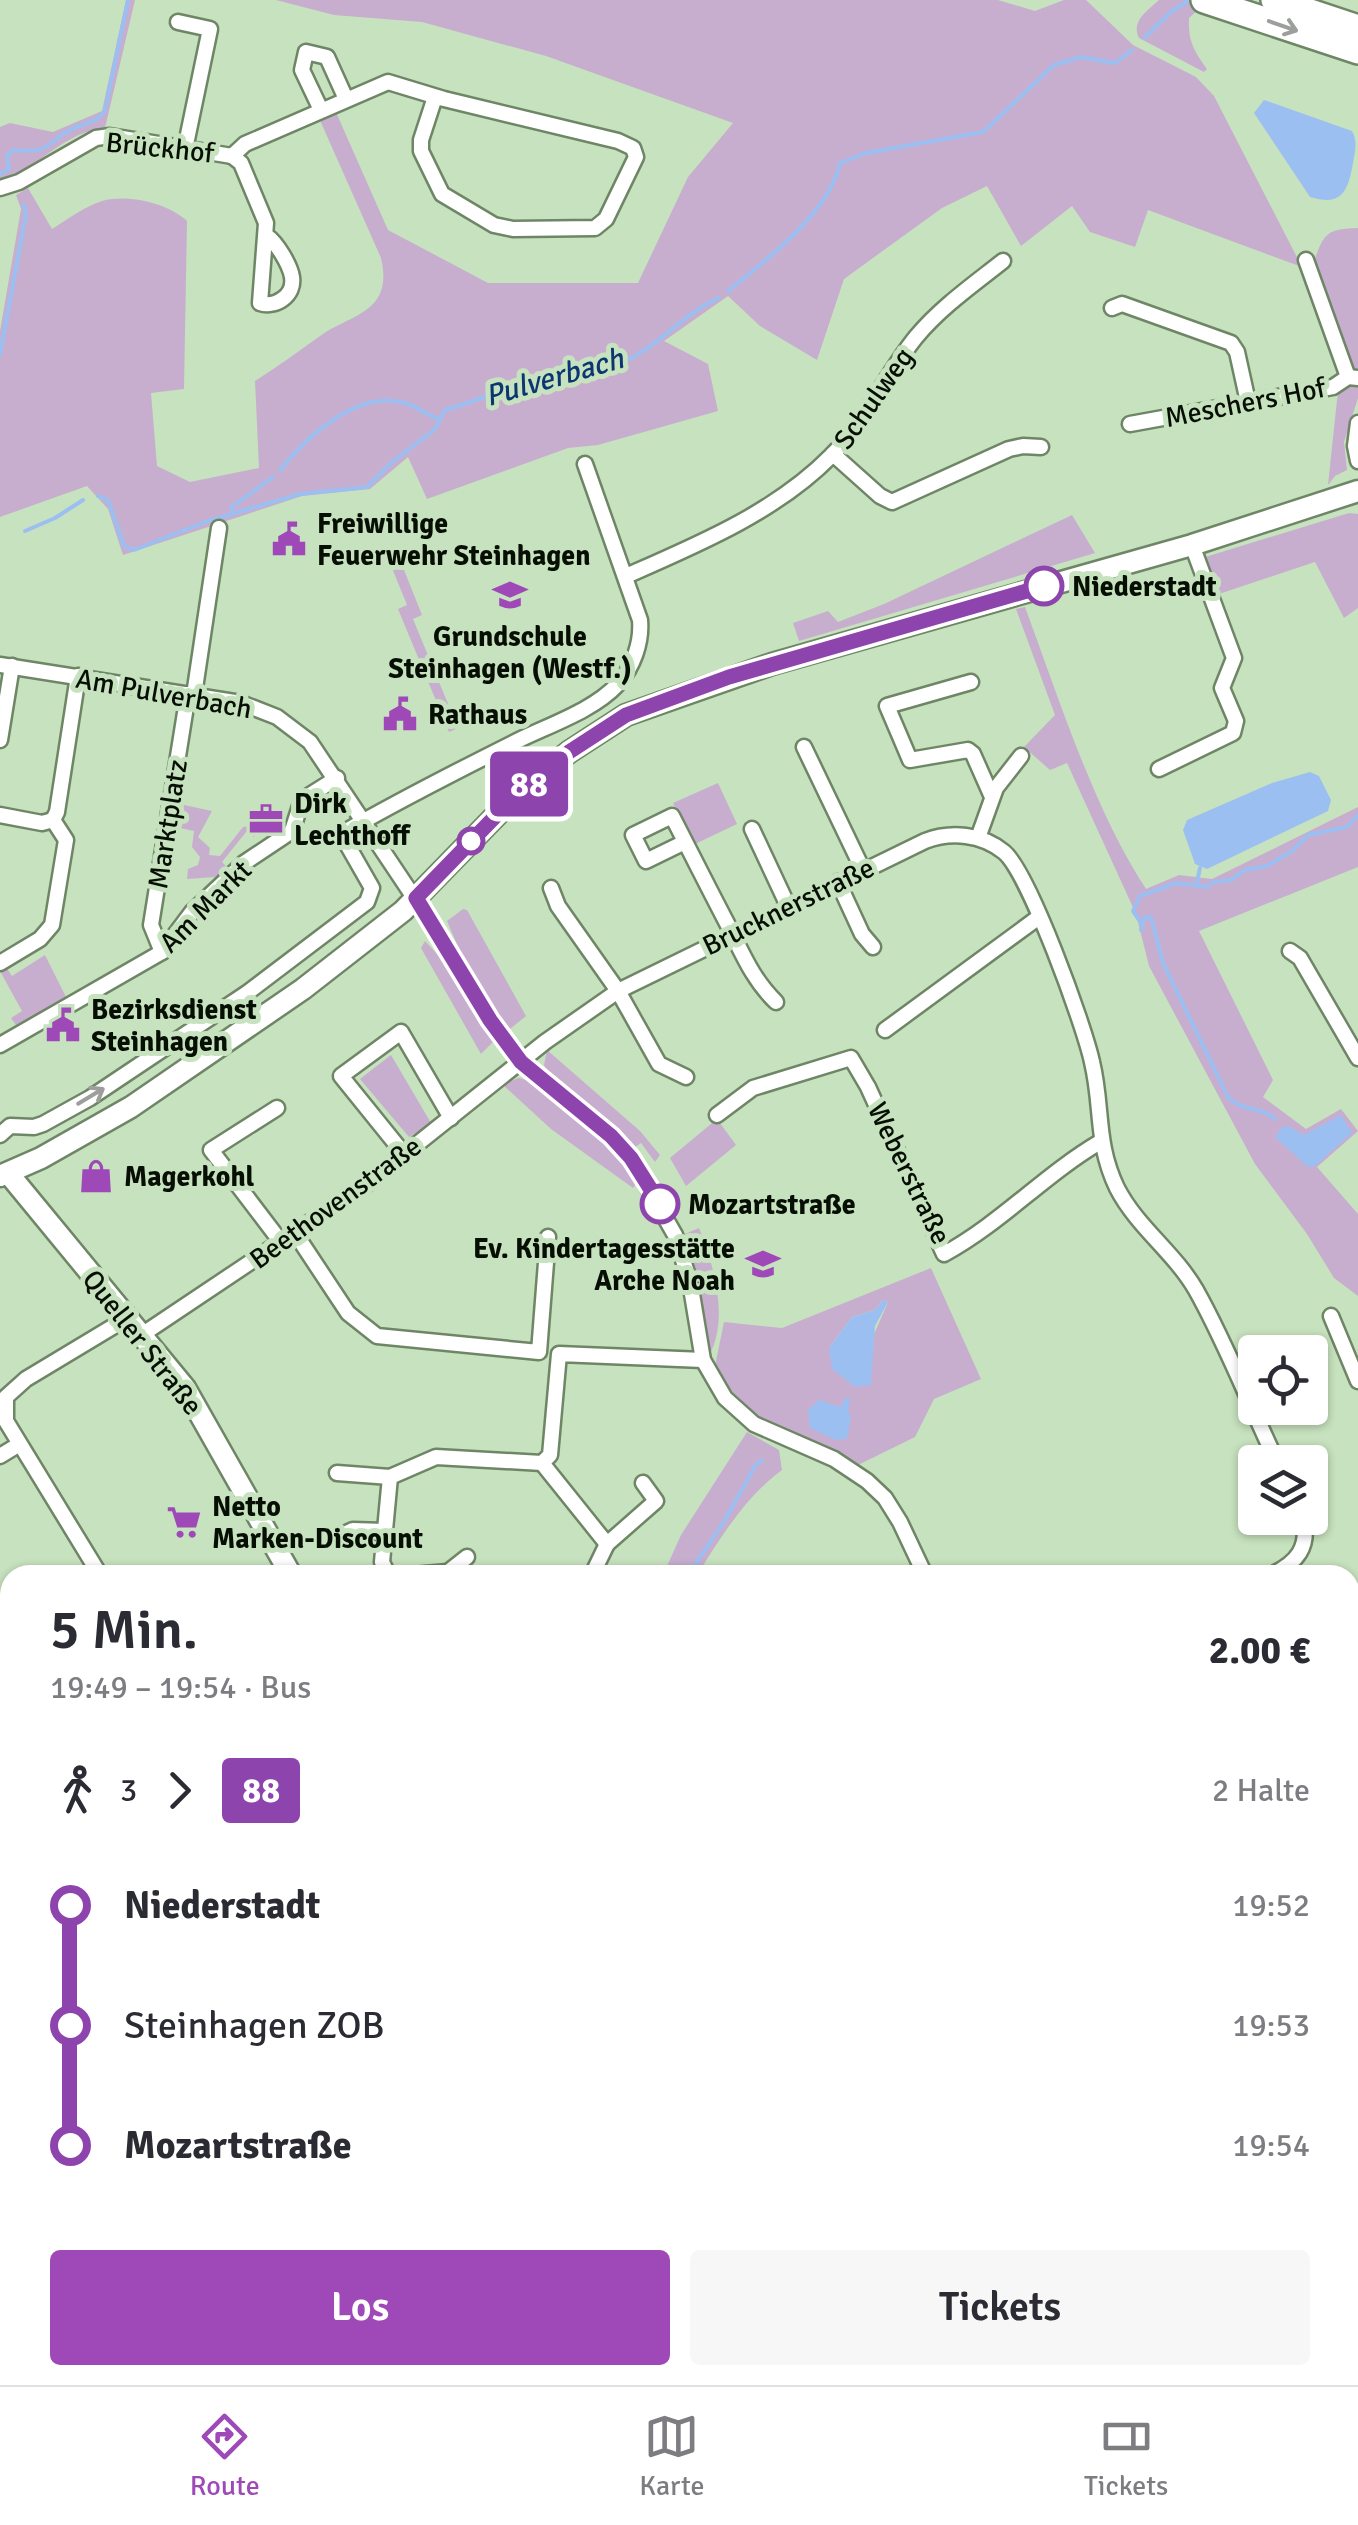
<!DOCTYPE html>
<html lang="de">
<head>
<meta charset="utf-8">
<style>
	body { margin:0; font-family:Signika,sans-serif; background:#f7f7f7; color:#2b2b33; height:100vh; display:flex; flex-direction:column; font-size:38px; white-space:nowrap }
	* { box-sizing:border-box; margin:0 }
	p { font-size:32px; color:#7c7c81 }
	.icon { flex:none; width:55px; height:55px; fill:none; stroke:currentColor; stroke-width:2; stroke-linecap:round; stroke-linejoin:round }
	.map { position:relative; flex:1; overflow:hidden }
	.details { position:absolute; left:0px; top:1565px; width:1360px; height:820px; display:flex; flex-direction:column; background:#fff; border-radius:30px 30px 0 0; box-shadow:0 2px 8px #0004 }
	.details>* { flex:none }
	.badge { padding:0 20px; border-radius:8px; font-size:35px; line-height:65px }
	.tools { position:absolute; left:1238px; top:1335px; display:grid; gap:20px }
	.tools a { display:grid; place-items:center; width:90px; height:90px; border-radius:10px; background:#fff; box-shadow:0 2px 8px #0004; font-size:50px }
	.map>.badge { position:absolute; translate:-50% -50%; box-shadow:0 0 0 5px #fff }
	.legs { display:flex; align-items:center; gap:15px; height:110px; padding:0 50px; font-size:32px }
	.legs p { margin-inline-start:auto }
	.head { display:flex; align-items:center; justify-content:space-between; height:170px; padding:0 50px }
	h1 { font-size:55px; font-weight:600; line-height:75px }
	.cta { display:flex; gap:20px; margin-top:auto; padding:20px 50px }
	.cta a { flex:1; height:115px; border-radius:10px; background:#9e49b7; color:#fff; font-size:40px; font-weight:600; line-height:115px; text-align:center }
	.cta a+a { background:#f7f7f7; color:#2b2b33 }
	ul { padding:0 50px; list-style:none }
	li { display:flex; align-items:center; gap:35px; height:120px; font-size:38px }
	li i { display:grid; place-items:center; width:15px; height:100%; margin:0 12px; background:currentColor }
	li i::after { content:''; width:25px; height:25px; margin:-12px; border:8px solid; border-radius:50%; background:#fff }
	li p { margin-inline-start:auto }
	li:first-child i { background:linear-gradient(#0000 50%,currentColor 0) }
	li:last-child i { background:linear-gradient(currentColor 50%,#0000 0) }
	.dock { display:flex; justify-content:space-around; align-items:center; height:140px; border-top:2px solid #e1e1e2; background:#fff; font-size:28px; color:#7c7c81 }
	.dock a { display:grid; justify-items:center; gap:5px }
	.dock .on { color:#9e49b7 }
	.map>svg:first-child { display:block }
</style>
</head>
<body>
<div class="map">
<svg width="1358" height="2385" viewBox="0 0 1358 2385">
	<rect width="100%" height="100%" fill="#c7e2be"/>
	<g fill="#c7aecf" fill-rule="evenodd">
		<path d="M126,0h9l-30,128c-40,3 -67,41 -105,52v-53l10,-4 43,9 49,-21z"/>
		<path d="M276,0h722l37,11 29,-11h22l47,45 63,32 18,19 88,171 -154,-57 -13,37 -45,-15 -18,-26 -51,40 -34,-60 -45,22 -98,71 -27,81 -57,-34 -32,-30 -64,45 44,23 10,47 -120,34 -30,3 -141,51 -19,-42 -38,32 -68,7 -179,59 -15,-46 -21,-23 -87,31v-186l21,-122 -5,-14 12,-7 24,41c16,-10 32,-22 50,-28 27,-7 65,2 85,20l-3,168 -33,4 6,73 33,16 69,-14 -4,-87c22,-14 43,-29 65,-45 31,-22 74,-23 61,-78l-62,-140 16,-8 53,120 100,53h150l50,-106 45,-54 -187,-67 -124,-34 -88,-7z"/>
		<path d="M1159,0h50l-20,18c-1,23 5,33 18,51l-3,3 -65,-34c-8,-17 8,-27 20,-38z"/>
		<path d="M1358,228v144l-8,-5 -37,-103c11,-30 12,-35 45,-36z"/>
		<polygon points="1352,383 1358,387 1358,398 1344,442 1347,470 1335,476 1328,485 1337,400 1339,391"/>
		<polygon points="1349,513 1358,514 1358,608 1344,618 1315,562 1216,595 1202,558"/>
		<polygon points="1072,515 1095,553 799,641 793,623 828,611 838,622 884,604"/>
		<polygon points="402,565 422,615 413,619 458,728 449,732 398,609 407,605 392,568"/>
		<path d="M1025,607c33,89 69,203 121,282l33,-14 33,4 146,-72v60l-159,64 74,149 -10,17 43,32 35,-20 17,22 -41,36 41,47v82l-24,-18 -27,-44 -52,-70 -106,-198 -13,-52 -69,-151 -17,7 -26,-23 31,-32 -39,-106z"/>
		<polygon points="718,783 737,824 693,845 673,803"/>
		<polygon points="184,805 212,811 198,837 210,848 209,855 220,856 243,827 250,826 256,831 254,837 246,832 222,862 228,868 215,877 187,879 188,869 198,865 200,857 192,847 194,831 180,828"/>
		<polygon points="463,909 467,910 526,1016 506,1032 467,968 447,921"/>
		<polygon points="425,941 447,965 495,1040 481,1054 421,948"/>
		<polygon points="45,955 67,999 16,1025 11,1018 22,1011 0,971 6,967 12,976"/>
		<polygon points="547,1050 640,1131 660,1155 655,1162 641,1143 631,1150 553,1080 544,1065"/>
		<polygon points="391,1055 431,1123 409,1137 360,1079"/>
		<path d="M518,1078c31,3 100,78 120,103l-5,7 -82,-59 -48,-44z"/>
		<polygon points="717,1119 736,1145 686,1186 670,1158"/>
		<path d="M699,1228c15,37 31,93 9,129l-25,-118 2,-5z"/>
		<path d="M931,1268l50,111 -47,20 -19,38 -57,28 -101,-49 -21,-19 -21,-31 9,-44 58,6zM883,1300l5,2 -36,83 -23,-37 23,-31 23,-7z"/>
		<path d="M747,1432l32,18 3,20c-37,27 -61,67 -85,105h-34l18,-40z"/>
		<polygon points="10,2296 10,2375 194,2375 123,2385 0,2385 0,2298"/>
		<polygon points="797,2375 1099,2375 1094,2385 766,2385"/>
	</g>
	<g fill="#9cbff2">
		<path d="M1264,100l88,31c6,11 3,20 1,32 -5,28 -11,44 -43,34l-56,-84z"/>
		<polygon points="1310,772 1319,776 1331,800 1328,811 1207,869 1195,864 1183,830 1187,820 1272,783"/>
		<polygon points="1341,1115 1352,1133 1315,1166 1308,1167 1275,1137 1282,1127 1289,1126 1303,1135"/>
		<polygon points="883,1300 888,1302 875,1326 871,1385 855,1387 832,1369 829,1348 852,1317 875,1310"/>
		<polygon points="846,1397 850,1399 848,1412 851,1416 847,1439 835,1440 810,1428 808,1410 819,1400 840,1407"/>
	</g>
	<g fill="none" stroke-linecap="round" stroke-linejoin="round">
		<g stroke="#9cbff2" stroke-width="4">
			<polyline points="1145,37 1172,11 1190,0"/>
			<path d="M0,174l9,-5 -2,-13 6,-6c40,4 31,-7 59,-21 14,-7 24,-5 33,-19l23,-110"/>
			<path d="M728,291c38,-31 102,-79 112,-128l26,-10 117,-21 71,-67 27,-8 34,6 17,-13"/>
			<polyline points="0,355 26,214 24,205"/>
			<path d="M280,470c27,-34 78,-81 125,-67 12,3 20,12 35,16"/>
			<path d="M98,496l10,4 16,46 10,4 74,-29 92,-27 67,-7 25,-25 42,-32 11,-20c42,-11 82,-33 125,-42 16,-4 37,2 53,-6 37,-16 60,-49 96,-64"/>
			<polyline points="232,514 232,507 273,477"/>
			<polyline points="25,531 55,518 83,500"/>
			<polyline points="1196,886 1200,868"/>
			<path d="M1142,924l3,-7h6l12,46 65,134c13,15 33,9 47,22"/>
			<polyline points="1141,930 1142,924 1133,911 1140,896 1176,883 1207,887 1213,882 1231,880 1245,870 1267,866 1292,851 1308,835 1347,827 1358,815"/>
			<polyline points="688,1575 725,1520 755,1466 762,1460"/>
			<polyline points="1350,1998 1358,1996"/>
			<polyline points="0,2383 69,2375"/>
		</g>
		<g stroke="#6e8666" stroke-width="19">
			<g id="street">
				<polyline points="178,22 210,29 185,149"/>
				<polyline points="321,110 302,70 306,52 327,57 346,99"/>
				<polyline points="232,156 245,144 388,82 444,99 618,141 633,148 636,157 606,219 595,228 513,229 494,225 442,194 421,151 421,140 435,97"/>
				<path d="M232,156l9,7 25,60 -6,80c15,5 35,-7 32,-26 -2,-12 -15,-34 -25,-41"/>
				<polyline points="0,188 19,182 96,138 110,136 232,156"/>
				<polyline points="1306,260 1348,377"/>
				<polyline points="1112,308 1122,304 1231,343 1237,352 1248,402"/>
				<polyline points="1358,423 1355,446 1358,461"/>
				<polyline points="1130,424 1333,387 1348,377 1358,378"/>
				<polyline points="833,454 880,496 892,502 1009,449 1023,446 1041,447"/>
				<path d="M626,576c71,-31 150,-64 205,-120 35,-35 55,-82 85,-119 25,-30 58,-53 87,-76"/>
				<polyline points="0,665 241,703 277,717 310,742 415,899 502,1037 539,1078 611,1137 631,1158 675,1235 690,1282 703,1360 725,1398 754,1424 834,1459 867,1481 885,1498 900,1522 925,1575"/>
				<polyline points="971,682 887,706 910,760 968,750 973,754 992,797"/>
				<polyline points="194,695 219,528"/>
				<polyline points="0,740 12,666"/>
				<polyline points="804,747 863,870"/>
				<polyline points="1159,769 1233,733 1236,721 1222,688 1234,658 1192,545"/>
				<polyline points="0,815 42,823 53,820"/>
				<polyline points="53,820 57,812 78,676"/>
				<polyline points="752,829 788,906"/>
				<polyline points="978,838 996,788 1021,756"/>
				<path d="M685,842l-39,19 -13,-26 39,-19c19,37 38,75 58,113 13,26 24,52 46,73"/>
				<polyline points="838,882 862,934 873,947"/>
				<polyline points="551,888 558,906 618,991 659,1064 686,1077"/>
				<polyline points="1290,951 1300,958 1358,1058"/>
				<polyline points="162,952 151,925 188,694"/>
				<polyline points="0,963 40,939 52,925 66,840 53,820"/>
				<polyline points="885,1030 1039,917"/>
				<polyline points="0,1045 162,952 192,912 244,863 292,831 302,800 337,778"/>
				<polyline points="277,1108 211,1150 281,1242"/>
				<path d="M717,1115l36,-27 98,-30 17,29 76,167c57,-31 100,-79 156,-112"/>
				<path d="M0,1135l10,-9 24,1 9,-3 47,-26 157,-105 120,-91 5,-14 -28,-49 2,-8c56,-32 113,-61 171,-90 32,-16 76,-30 101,-57 15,-17 24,-41 22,-64l-55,-156"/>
				<polyline points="404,1154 341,1076 401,1032 451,1118"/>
				<polyline points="295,1233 348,1313 377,1336 539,1352 548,1237"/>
				<polyline points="1331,1316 1358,1381"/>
				<path d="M143,1334l224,-150 178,-142 73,-51 307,-150c26,-10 57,-7 79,11 25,21 80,173 88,210 11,45 3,80 25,126 20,39 57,64 79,102 31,55 54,116 81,172"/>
				<polyline points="0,1456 18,1445"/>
				<polyline points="337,1473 390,1477 436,1457 542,1463"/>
				<polyline points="643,1483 656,1501 607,1544 542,1463 550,1455 559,1354 703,1360"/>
				<polyline points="333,1539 353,1530 385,1531"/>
				<polyline points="100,1575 6,1421 6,1397 26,1379 129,1317"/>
				<polyline points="388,1575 382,1562 390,1477"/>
				<polyline points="413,1575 448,1572 467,1557"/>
				<polyline points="592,1575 607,1544"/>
				<path d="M1271,1575c26,-12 39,-28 32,-57"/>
				<polyline points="1350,1702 1358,1698"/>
				<polyline points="0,1909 10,1904"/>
				<polyline points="0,1983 10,2006"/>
				<polyline points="0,2128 10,2123"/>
				<polyline points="0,2214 10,2211"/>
				<polyline points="1116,2375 1126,2378 1132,2385"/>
				<polyline points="254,2385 259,2375"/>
				<polyline points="1103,2385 1107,2379 1116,2375"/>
			</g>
		</g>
		<g stroke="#6e8666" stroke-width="25">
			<g id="secondary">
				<polyline points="8,1173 185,1388 291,1575"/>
				<polyline points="0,1176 41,1158 131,1107 303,989 403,911 520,791 569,752 626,715 772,664 1192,545 1358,491"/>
				<polyline points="718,2375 722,2385"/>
			</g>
		</g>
		<g stroke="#6e8666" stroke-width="30">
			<g id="highway">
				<polyline points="1204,0 1358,51"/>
				<polyline points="1274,0 1358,28"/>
			</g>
		</g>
		<use href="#street" stroke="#fff" stroke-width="14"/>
		<use href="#secondary" stroke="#fff" stroke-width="20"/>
		<use href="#highway" stroke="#fff" stroke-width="25"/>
	</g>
	<defs><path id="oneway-shaft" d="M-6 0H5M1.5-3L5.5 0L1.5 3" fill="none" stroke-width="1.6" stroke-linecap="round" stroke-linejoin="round" transform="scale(2.5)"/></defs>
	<g stroke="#9c9f9b">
		<use href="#oneway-shaft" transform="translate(1283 26) rotate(19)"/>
		<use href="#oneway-shaft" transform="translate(91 1096) rotate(-31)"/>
	</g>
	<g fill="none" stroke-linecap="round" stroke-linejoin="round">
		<g stroke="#fff" stroke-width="22">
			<polyline id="line-1" points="660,1204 631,1158 611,1136 521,1062 490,1020 416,898 520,791 569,752 626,715 729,677 1044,586"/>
		</g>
		<use href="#line-1" stroke="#8e44ad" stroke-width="15"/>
	</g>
	<defs>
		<g id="civic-bare" transform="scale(2.7)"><path d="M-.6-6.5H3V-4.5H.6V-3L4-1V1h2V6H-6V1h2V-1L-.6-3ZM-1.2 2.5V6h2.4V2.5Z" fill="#9e49b7" stroke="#c7e2be" stroke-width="2.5" paint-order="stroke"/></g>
		<g id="school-bare" transform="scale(2.7)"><path d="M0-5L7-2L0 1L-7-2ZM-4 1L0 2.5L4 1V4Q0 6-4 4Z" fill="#9e49b7" stroke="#c7e2be" stroke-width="2.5" paint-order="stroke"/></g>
		<g id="office-bare" transform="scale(2.7)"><path d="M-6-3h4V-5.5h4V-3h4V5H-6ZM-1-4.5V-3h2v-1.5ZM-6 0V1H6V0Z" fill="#9e49b7" stroke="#c7e2be" stroke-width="2.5" paint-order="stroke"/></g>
		<g id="shop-bare" transform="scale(2.7)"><path d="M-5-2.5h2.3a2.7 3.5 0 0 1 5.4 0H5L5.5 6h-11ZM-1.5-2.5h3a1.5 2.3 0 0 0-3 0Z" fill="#9e49b7" stroke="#c7e2be" stroke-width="2.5" paint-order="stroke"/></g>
		<g id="supermarket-bare" transform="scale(2.7)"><path d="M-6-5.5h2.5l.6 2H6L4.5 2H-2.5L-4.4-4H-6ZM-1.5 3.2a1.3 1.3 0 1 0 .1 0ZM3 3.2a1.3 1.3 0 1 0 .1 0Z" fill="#9e49b7" stroke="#c7e2be" stroke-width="2.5" paint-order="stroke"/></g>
	</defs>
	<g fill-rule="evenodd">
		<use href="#civic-bare" x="289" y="539"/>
		<use href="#school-bare" x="510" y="595"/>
		<use href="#civic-bare" x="400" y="714"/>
		<use href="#office-bare" x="266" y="819"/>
		<use href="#civic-bare" x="63" y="1025"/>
		<use href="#shop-bare" x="96" y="1176"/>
		<use href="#school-bare" x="763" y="1264"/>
		<use href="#supermarket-bare" x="184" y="1522"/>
	</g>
	<g fill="#fff" stroke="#8e44ad" stroke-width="5">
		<circle cx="1044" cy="586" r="18"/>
		<circle cx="471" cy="841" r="12"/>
		<circle cx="660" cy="1204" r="18"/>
	</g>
	<g text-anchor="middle" stroke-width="10" stroke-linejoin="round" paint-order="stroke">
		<g font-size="28" fill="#070f05" stroke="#c7e2be">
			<text transform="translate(160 147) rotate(6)" y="10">Brückhof</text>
			<text transform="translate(873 398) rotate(-55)" y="10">Schulweg</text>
			<text transform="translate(1245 402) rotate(-11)" y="10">Meschers Hof</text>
			<text transform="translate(164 693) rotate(10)" y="10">Am Pulverbach</text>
			<text transform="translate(167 824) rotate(-81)" y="10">Marktplatz</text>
			<text transform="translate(205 906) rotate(-45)" y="10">Am Markt</text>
			<text transform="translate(788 906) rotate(-26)" y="10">Brucknerstraße</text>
			<text transform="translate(910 1173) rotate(64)" y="10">Weberstraße</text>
			<text transform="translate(335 1202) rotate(-36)" y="10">Beethovenstraße</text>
			<text transform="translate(143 1342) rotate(52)" y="10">Queller Straße</text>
		</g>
		<g font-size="28" font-weight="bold" fill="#070f05" stroke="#c7e2be" text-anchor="start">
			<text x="317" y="533">Freiwillige<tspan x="317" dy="32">Feuerwehr Steinhagen</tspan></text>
			<text x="510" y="646" text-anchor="middle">Grundschule<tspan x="510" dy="32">Steinhagen (Westf.)</tspan></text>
			<text x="428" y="724">Rathaus</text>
			<text x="294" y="813">Dirk<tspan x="294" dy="32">Lechthoff</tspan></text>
			<text x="91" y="1019">Bezirksdienst<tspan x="91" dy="32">Steinhagen</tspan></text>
			<text x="124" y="1186">Magerkohl</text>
			<text x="735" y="1258" text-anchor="end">Ev. Kindertagesstätte<tspan x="735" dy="32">Arche Noah</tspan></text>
			<text x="212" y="1516">Netto<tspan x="212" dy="32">Marken-Discount</tspan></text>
		</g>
		<g font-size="28" font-weight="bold" fill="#070f05" stroke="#c7e2be" text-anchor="start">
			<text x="1072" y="596">Niederstadt</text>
			<text x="688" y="1214">Mozartstraße</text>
		</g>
		<g font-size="30" font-style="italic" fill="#0b3672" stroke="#c7e2be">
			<text transform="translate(554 377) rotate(-16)" y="10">Pulverbach</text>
		</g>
	</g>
</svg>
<div class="tools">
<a><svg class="icon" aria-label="locate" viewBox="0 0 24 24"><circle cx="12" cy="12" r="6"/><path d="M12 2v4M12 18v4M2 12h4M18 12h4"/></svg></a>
<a><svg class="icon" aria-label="layers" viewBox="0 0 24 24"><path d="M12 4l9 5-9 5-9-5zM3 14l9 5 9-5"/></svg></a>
</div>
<b class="badge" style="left:529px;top:784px;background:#8e44ad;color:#fff">88</b>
<section class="details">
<div class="head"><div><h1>5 Min.</h1><p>19:49 – 19:54 · Bus</p></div><b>2.00 €</b></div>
<div class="legs"><svg class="icon" aria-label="walk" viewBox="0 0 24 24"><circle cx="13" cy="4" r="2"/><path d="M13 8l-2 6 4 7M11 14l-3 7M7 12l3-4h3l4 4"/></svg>3<svg class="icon" aria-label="forward" viewBox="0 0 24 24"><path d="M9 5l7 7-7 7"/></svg><b class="badge" style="background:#8e44ad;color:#fff">88</b><p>2 Halte</p></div>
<ul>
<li><i style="color:#8e44ad"></i><b>Niederstadt</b><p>19:52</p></li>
<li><i style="color:#8e44ad"></i><span>Steinhagen ZOB</span><p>19:53</p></li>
<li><i style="color:#8e44ad"></i><b>Mozartstraße</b><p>19:54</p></li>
</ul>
<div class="cta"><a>Los</a><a>Tickets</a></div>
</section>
</div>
<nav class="dock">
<a class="on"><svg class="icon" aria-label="directions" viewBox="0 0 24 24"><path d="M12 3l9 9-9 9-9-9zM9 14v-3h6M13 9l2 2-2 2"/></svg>Route</a>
<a><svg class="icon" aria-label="map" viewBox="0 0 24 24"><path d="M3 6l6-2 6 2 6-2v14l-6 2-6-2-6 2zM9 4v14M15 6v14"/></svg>Karte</a>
<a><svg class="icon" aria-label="tickets" viewBox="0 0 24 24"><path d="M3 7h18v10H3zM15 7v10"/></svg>Tickets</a>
</nav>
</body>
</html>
